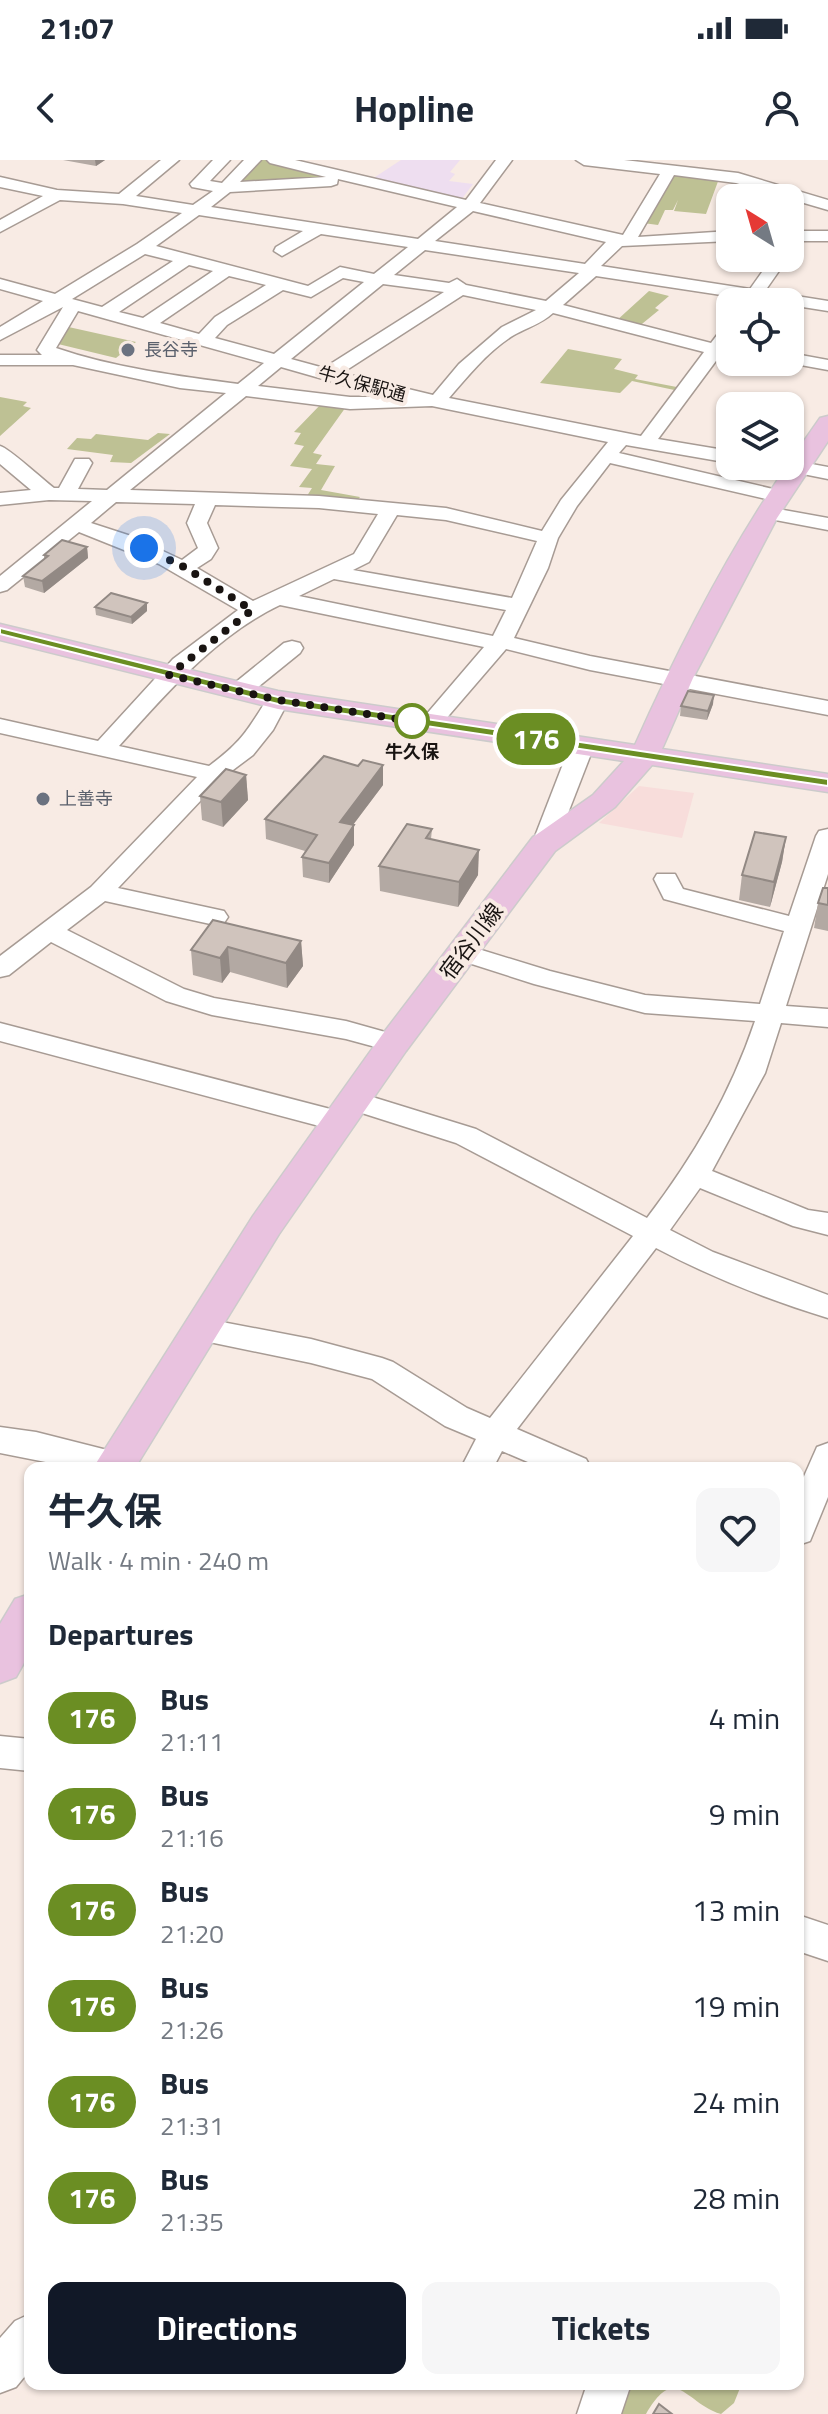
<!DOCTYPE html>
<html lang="en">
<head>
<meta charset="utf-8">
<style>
	body { margin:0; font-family:"Titillium Web","Noto Sans JP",sans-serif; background:#f6f6f7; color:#1f2937; height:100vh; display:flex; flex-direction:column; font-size:30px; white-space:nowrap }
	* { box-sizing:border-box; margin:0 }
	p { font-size:26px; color:#747a83 }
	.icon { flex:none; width:44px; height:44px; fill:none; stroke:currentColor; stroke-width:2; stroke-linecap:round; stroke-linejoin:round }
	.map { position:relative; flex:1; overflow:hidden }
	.panel { position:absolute; left:24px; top:1302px; width:780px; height:928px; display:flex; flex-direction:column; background:#fff; border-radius:16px; box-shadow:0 2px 6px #0004 }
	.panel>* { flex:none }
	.badge { padding:0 16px; border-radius:26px; font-size:28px; line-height:52px }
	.needle { width:52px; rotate:323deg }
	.tools { position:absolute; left:716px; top:24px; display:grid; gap:16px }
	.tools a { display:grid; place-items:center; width:88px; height:88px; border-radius:16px; background:#fff; box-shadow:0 2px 6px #0004; font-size:40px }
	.you { position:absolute; width:40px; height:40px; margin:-20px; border:6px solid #fff; border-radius:50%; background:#1a73e8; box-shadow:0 0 0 12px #1a73e833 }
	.map>.badge { position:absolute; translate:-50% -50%; box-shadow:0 0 0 4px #fff }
	h2 { padding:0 24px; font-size:30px; line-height:72px }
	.round { display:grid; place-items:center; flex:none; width:84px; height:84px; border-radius:16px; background:#f6f6f7 }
	.summary { display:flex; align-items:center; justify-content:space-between; height:136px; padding:0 24px }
	h1 { font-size:38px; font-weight:700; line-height:60px }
	.primary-button { display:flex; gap:16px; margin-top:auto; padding:16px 24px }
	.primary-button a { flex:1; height:92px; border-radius:16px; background:#111827; color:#fff; font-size:32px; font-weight:700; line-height:92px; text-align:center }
	.primary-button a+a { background:#f6f6f7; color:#1f2937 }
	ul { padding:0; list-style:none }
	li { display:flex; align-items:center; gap:24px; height:96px; padding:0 24px }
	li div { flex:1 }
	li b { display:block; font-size:30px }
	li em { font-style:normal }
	li .badge { min-width:88px; font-weight:700; text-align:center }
	.status { display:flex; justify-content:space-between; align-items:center; height:56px; padding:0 40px; background:#fff; direction:ltr }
	.status svg { height:22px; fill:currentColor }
	header { display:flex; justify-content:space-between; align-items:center; height:104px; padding:0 24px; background:#fff; font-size:36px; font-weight:700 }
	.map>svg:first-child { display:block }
</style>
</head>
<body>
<div class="status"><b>21:07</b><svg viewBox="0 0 49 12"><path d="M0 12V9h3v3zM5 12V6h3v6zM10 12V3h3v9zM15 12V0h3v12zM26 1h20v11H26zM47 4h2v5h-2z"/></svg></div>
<header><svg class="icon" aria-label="back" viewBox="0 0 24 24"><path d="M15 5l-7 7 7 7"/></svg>Hopline<svg class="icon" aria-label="person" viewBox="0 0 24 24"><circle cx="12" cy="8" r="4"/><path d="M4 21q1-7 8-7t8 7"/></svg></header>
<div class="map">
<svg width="828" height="2254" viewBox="0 0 828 2254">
	<rect width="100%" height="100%" fill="#f8ebe4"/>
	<polygon fill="#f8dddb" points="639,626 694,633 682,678 599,663"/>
	<polygon fill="#eedef0" points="401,0 460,0 450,12 455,14 449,21 473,24 461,40 369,21"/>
	<g fill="#bec194">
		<polygon points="257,0 269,0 339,17 235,26"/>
		<polygon points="670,13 720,16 706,54 674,51 678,40 673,50 665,50 658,65 643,63"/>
		<polygon points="649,131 669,136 655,148 659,150 637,168 615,162"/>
		<polygon points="64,166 136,182 116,198 58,184"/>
		<polygon points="568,189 622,199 614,209 638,215 635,219 682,228 679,231 632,221 620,233 540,223"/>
		<polygon points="0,237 27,242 23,246 31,248 0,276"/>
		<polygon points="323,242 348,244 313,293 322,295 316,304 335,306 321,330 360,337 354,344 305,339 312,328 299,327 312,309 290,306 304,286 294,284 301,273 294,272"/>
		<polygon points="158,273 170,274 131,303 110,302 113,295 67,289 77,278 91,279 96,274 148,280"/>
		<path d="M624,2224h112l4,4 -6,15 -13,11c-35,-10 -45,-52 -75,0h-35z"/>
	</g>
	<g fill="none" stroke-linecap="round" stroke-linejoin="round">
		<g stroke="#a79b94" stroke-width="3">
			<g id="minor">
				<path d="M161,0h18l-43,36 57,9 20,-14 -21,-4 -2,-3 23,-24h17l-20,21 12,2 22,-23h17l-21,22 86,-5 -56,-14 -3,-3h28l171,40 30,-40h16l-32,43 143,32 37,-61 -76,-9 -8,-5h48l114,13 90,27v10l-92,-27 -62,-8 -36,62 92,-6v10l-108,5 -21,20 149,23 22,-31h16l-23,33 63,10v10l-38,-6v-3h-22l-172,-26 -33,29 148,38 13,-17 6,-1v17l-72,97 72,12v12l-104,-18 -7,8 167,39 3,4 -10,6 -169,-39 -33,43 -19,32 -10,30 -34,70 76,18 238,45v14l-238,-45 -84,-21 -68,79h-16l-3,-5 65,-76 -204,-42c-65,31 -113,88 -161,141l90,20c35,-26 38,-36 61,-71l8,-2 11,7 -16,30 -20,25 -32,24 -103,109 106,23 4,6 -4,6 -9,2 -110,-24 -38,29 117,59 30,9 132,23 57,16 4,6 -4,6 -9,3 -48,-13 -134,-24 -46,-14 -115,-59 -42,33 -9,2v-21l91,-69 106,-110 -197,-44v-14l98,22 75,-82 65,-49 -79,-46 -80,-32 -72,58 -7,2v-16l92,-75 -43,-1 -49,5v-12l31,-3 -31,-26v-18c9,2 43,34 54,42h5l16,-29h14l3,4 -14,26 29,1 119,-97 -46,-5 -107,-23h-73v-10h42l-5,-5 26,-43 -63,33v-13l43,-26 -43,-12v-10l55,15 82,-50 45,-31 -59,-9 -63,-4 -60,32v-12l43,-24 -43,-9v-10l57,13 62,4zM338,19l119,28 -39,32 -207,-32 19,-15 101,-6 6,-2zM473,51l133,31 -21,22 -150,-23zM199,55l104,16 -27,16 -2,4 8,5 39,-22 87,13 -34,27 -34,-7 -32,19 -152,-40zM425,90l154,23 -33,28 -80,-16 -9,-6 -8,4 -55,-8zM145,94l28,7 -71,46 -30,-8zM189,105l24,6 -70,47 -24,-6zM229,116l37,9 -51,32 -16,17 -39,-11zM343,118l21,4 -90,72 -59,-16 12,-13 56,-35 28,7zM383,124l61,8 -120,76 -33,-9zM463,135l73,15 -34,17 -43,37 -26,31 -91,-22zM78,151l186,52 -26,21c-60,-8 -124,-16 -182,-36zM553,153l4,1 147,38 -63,84 -192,-38c19,-22 40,-48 65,-63 14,-8 27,-11 39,-22zM281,207l105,30h-36l-92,-11zM246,236l104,13 82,-3 176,36 -47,58 -19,31 -96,-23 -127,-12 -189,-6zM116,342l79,2 -8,19 11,25 -16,12 -51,-24 -40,-13zM215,345l104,3 59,6 -24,40 -101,47 -56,-33 14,-9 7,-11 -11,-25zM397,355l49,5 91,21 -25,57 -159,-28 16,-8zM334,419l172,31 -13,26 -194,-40z"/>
				<rect x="790" y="71" width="38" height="10"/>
				<polygon points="790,193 828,200 828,210 784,202 790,202"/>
				<polygon points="790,300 828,307 828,319 783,310 780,306 790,306"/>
				<polygon points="767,347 828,358 828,370 760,357 757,353"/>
				<polygon points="292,481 300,483 303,488 300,493 247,536 231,536 228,531 231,526 284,483"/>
				<polygon points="582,579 590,581 594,586 556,684 553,689 535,689 532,684 570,586 574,581"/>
				<path d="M828,669v45l-42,132 42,3v18l-47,-4 -16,50 -53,98 96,39 20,3v22l-35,-9 -93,-38 -30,42 43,22 115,43v23c-59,-18 -117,-41 -172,-70l-139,181 69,30 5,9h-49l-40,-17 -9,17h-32l15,-29 -31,-13 -73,-47 -61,-16 -121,-25 -4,-8 4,-8 11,-4 110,21 71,19 11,4 74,46 23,10 143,-182 -177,-93 -113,-36 -4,-7 4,-7 10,-2 123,38 171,89c47,-62 83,-123 108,-197l-110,-8 -111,-29 -81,-26 -4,-6 4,-6 9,-2 88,27 95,24 115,9 24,-73 -120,-32 -10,-20 3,-5h18l8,15 106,27 27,-80 3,-5z"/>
				<polygon points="0,863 338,951 348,954 352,961 348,968 338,971 0,881"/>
				<polygon points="0,1267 36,1272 115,1292 126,1296 131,1305 130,1308 76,1308 0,1293"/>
				<polygon points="828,1283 828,1337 810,1381 798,1385 798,1330 817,1287"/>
				<polygon points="0,1576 30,1579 30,1611 0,1608"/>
				<polygon points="798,1755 828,1765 828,1801 798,1791"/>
				<polygon points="30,2154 30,2210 16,2227 0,2233 0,2178 15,2161"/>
				<polygon points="587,2224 631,2224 621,2254 577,2254"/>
			</g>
		</g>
		<g stroke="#cccbcb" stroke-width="3">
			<g id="major">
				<path d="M828,256v25l-51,77 -84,160 -31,71 166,25v18l-176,-27 -37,42 -60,44 -149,200 -127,183 -144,234h-42l160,-252 129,-181 151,-198 60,-42 31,-34 -346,-52 -278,-69v-16l278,67 357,54c43,-96 92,-192 152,-279h3v-5l30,-43z"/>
				<polygon points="30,1434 30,1492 16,1517 0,1523 0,1464 15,1439"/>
			</g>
		</g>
		<use href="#minor" fill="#fff" fill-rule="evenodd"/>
		<use href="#major" fill="#e9c2df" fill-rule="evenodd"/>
	</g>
	<g fill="#b3a9a3">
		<polygon points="63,0 105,0 96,6"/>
		<polygon points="87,387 88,398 44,433 25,427 23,416 44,399 44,395"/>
		<polygon points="147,443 147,451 132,464 96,455 95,447"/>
		<polygon points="713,544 707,560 680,556 681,546"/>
		<polygon points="246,615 248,640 223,667 202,660 200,636"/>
		<polygon points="383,625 353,665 354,685 329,723 303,717 302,697 305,691 266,679 265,659"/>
		<polygon points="432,669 431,679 478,715 458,747 380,731 379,706"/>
		<polygon points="786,677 782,702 770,747 739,740 742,715"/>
		<polygon points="828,728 828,771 814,768 818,743"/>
		<polygon points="301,781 303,806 287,828 230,812 222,823 193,815 191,790"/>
	</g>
	<g fill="#928984">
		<polygon points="95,0 105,0 96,6"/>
		<polygon points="87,387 88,398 44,433 42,421"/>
		<polygon points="147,443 147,451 132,464 131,457"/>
		<polygon points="714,535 713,544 707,560 708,551"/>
		<polygon points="383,605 383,625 340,682 340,662"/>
		<polygon points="246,615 248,640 223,667 221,642"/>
		<polygon points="354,665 354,685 329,723 329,703"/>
		<polygon points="786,677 782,702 770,747 774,722"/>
		<polygon points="479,690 478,715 458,747 459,722"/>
		<polygon points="301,781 303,806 287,828 286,803"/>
		<polygon points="228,787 230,812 222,823 220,798"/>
	</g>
	<g fill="#d0c4bd" stroke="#928984" stroke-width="2">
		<polygon points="62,380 87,387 42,421 23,416 48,396 44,395"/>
		<polygon points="111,433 147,443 131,457 95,447"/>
		<polygon points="688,531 714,535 708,551 681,546"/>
		<polygon points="324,596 358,606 363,600 383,605 340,662 354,665 329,703 302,697 317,675 265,659"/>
		<polygon points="226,609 246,615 221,642 200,636"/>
		<polygon points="407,664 432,669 426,678 479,690 459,722 379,706"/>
		<polygon points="755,672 786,677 774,722 742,715"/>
		<polygon points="823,728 828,728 828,745 818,743"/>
		<polygon points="213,760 301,781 286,803 228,787 220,798 191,790"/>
		<polygon points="659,2244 672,2254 653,2254"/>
	</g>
	<polygon fill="#6b8e23" stroke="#fff" stroke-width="2" points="0,468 278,537 828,619 828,626 278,544 0,474"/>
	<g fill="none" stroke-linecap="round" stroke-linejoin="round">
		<polyline stroke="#191412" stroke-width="8" stroke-dasharray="0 14.4" points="144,388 184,407 252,450 169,515 278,540 412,561"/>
	</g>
	<g fill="#6b7280" stroke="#f8ebe4" stroke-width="3">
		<circle cx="128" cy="190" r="8"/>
		<circle cx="43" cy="639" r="8"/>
	</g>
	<circle fill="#fff" stroke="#6b8e23" stroke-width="4" cx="412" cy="561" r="16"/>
	<g text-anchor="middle" stroke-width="8" stroke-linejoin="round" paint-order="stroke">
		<g font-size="18" fill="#5b616d" stroke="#f8ebe4" text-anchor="start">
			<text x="144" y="196">長谷寺</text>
			<text x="59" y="645">上善寺</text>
		</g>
		<g font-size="18" fill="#191412" stroke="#f8ebe4">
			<text transform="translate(362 224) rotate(15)" y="6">牛久保駅通</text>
		</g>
		<g font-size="18" font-weight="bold" fill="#191412" stroke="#f8ebe4">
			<text x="412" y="598">牛久保</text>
		</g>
		<g font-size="22" fill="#191412" stroke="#f8ebe4">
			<text transform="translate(471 781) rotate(-53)" y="8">宿谷川線</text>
		</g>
	</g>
</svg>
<div class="tools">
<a><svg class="needle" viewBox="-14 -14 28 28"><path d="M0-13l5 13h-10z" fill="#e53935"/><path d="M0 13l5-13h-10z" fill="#747a83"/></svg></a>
<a><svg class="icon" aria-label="locate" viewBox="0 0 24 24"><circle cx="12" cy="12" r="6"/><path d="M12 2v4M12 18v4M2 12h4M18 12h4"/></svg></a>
<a><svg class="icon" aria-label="layers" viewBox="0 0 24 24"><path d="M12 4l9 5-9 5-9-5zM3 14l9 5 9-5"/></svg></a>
</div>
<div class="you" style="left:144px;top:388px"></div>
<b class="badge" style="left:536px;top:579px;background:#6b8e23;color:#fff">176</b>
<section class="panel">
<div class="summary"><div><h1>牛久保</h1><p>Walk · 4 min · 240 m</p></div><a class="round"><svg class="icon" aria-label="heart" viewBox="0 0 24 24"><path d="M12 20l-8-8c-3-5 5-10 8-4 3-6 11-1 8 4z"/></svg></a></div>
<h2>Departures</h2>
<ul>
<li><span class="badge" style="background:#6b8e23;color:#fff">176</span><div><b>Bus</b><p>21:11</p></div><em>4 min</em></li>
<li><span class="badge" style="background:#6b8e23;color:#fff">176</span><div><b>Bus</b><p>21:16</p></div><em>9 min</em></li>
<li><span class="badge" style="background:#6b8e23;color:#fff">176</span><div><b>Bus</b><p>21:20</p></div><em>13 min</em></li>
<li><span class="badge" style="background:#6b8e23;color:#fff">176</span><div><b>Bus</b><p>21:26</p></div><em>19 min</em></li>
<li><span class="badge" style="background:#6b8e23;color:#fff">176</span><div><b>Bus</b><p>21:31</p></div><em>24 min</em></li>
<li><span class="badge" style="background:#6b8e23;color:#fff">176</span><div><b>Bus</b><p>21:35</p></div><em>28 min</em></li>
</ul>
<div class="primary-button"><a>Directions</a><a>Tickets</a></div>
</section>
</div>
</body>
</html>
